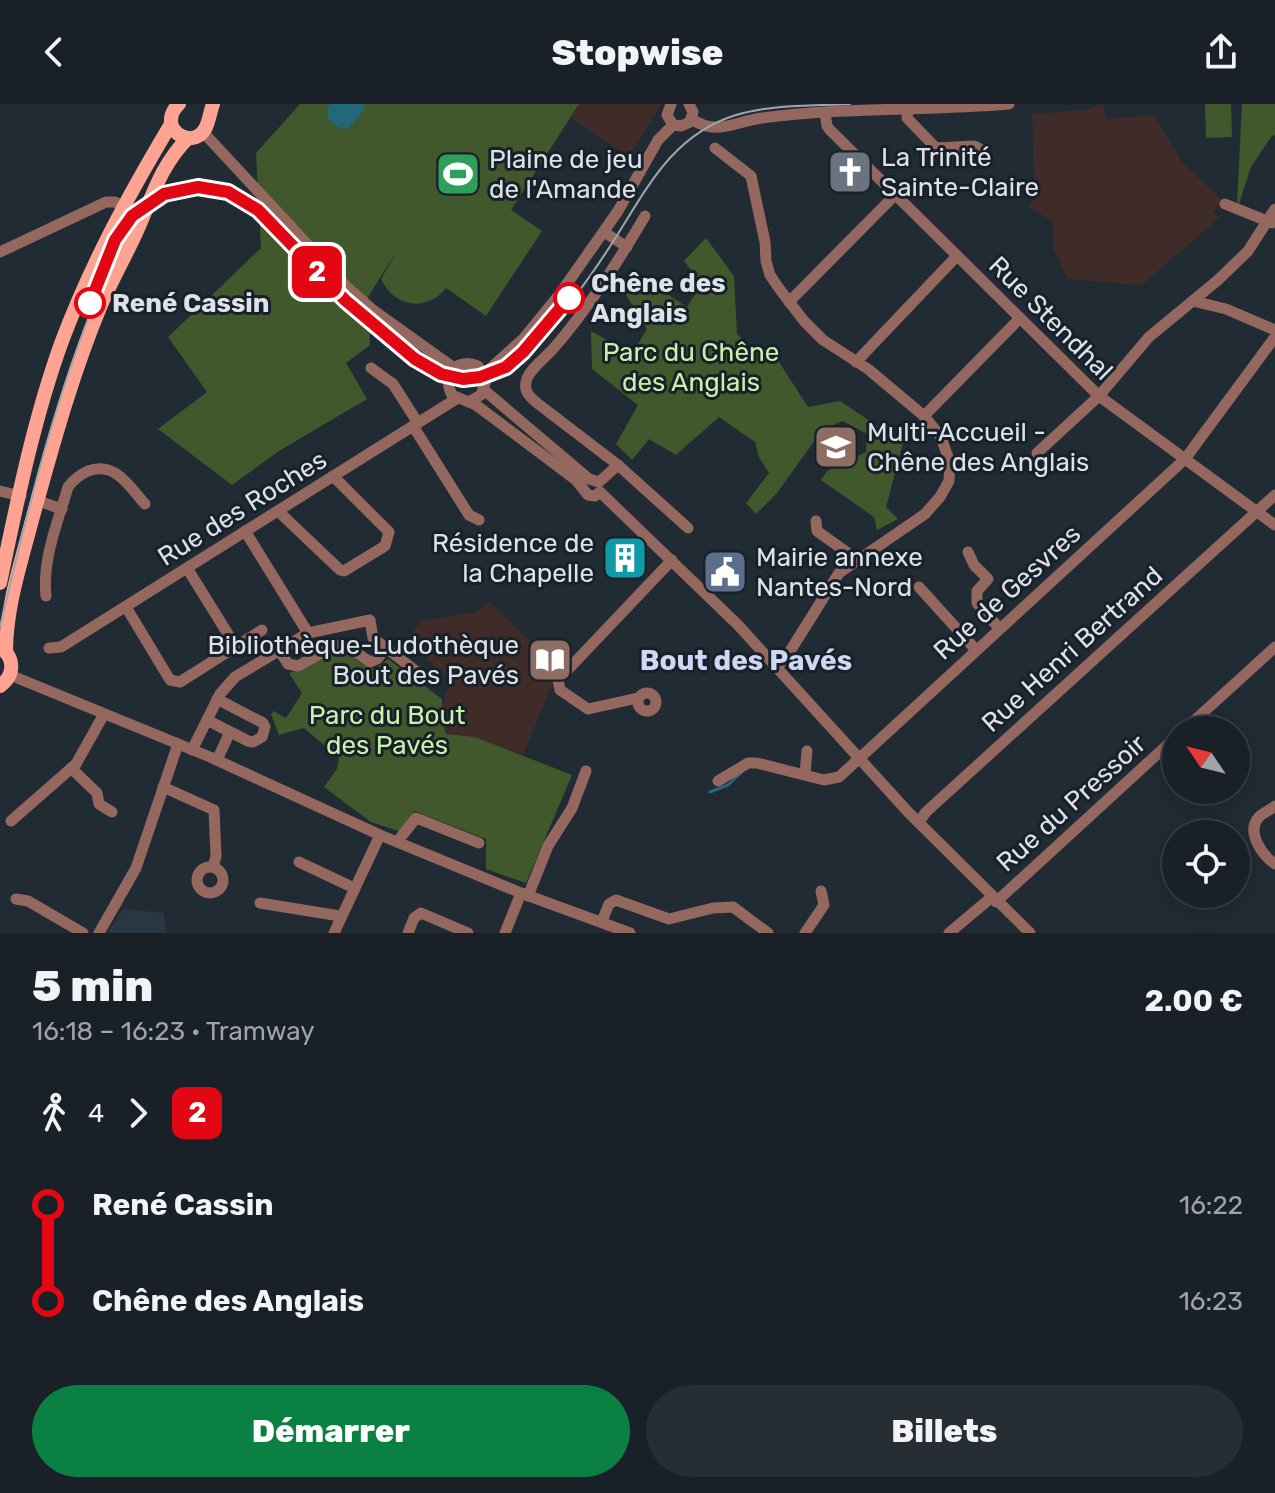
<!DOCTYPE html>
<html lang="fr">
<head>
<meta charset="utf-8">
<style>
	body { margin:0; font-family:Rubik,sans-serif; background:#262d33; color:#f1f3f6; height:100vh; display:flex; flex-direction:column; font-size:30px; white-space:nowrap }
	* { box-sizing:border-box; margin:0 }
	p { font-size:26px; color:#9fa3a7 }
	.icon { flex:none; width:44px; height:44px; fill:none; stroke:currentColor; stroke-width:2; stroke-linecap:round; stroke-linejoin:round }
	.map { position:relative; height:829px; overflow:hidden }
	.details { display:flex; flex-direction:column; background:#192027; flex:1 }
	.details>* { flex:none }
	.badge { padding:0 16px; border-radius:12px; font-size:28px; line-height:52px }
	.needle { width:52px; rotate:305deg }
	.controls { position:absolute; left:1162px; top:612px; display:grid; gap:16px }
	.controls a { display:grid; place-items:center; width:88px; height:88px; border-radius:50%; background:#192027; box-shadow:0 4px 20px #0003,0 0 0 2px #373e44; font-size:40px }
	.map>.badge { position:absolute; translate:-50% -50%; box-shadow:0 0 0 4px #fff }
	.legs { display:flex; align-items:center; gap:12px; height:88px; padding:0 32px; font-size:26px }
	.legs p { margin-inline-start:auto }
	.headline { display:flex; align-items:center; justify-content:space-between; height:136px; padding:0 32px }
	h1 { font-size:44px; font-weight:800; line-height:60px }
	.cta { display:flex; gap:16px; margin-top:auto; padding:16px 32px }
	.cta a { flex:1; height:92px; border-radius:48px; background:#0b8043; color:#fff; font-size:32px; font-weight:800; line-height:92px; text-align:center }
	.cta a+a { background:#262d33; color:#f1f3f6 }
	ul { padding:0 32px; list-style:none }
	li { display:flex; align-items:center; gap:28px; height:96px; font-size:30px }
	li i { display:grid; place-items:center; width:12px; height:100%; margin:0 10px; background:currentColor }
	li i::after { content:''; width:20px; height:20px; margin:-10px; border:6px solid; border-radius:50%; background:#192027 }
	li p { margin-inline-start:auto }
	li:first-child i { background:linear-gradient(#0000 50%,currentColor 0) }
	li:last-child i { background:linear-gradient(currentColor 50%,#0000 0) }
	header { display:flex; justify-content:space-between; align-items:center; height:104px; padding:0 32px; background:#192027; font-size:36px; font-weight:800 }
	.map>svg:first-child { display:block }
</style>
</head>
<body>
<header><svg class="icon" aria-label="back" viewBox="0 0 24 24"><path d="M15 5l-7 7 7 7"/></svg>Stopwise<svg class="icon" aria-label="share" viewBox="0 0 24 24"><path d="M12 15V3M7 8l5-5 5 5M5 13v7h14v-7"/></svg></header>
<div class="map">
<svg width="1275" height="829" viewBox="0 0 1275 829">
	<rect width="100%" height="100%" fill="#212b34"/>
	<polygon fill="#293644" points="123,805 164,809 166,829 107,829"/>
	<g fill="#3f2c28">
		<polygon points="579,0 661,0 629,53 571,14"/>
		<polygon points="1101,0 1103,0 1107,15 1154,11 1183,59 1222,96 1214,108 1219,114 1142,181 1068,175 1054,146 1053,118 1028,102 1035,94 1032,10 1084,6"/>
		<polygon points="490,498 540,547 537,551 553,568 559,564 523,651 475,633 446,630 441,604 451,575 405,538 421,517 476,508"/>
	</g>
	<g fill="#40582c">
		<path d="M300,0h279l-68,106 31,21 -56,85 -40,-28c-20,25 -52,19 -65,-9l16,-28 -29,46 2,48 -24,18 21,36 -88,52 -47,34 -74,-56 49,-37 -39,-55 93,-89 -5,-95z"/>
		<polygon points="1205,0 1231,0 1232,33 1206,34"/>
		<polygon points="1242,0 1275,0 1275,31 1271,33 1251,63 1239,100 1237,100"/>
		<polygon points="706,134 734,172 737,230 750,242 770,244 808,303 840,297 903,339 886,403 898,415 877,426 874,413 821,376 827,367 866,348 867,330 843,317 823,325 777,389 756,410 746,399 769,369 759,353 755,338 719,313 676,351 649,335 632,356 616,340 638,301 592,265 591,227 632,250 647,225 626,191 644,175 687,203 702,180 684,157"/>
		<path d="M343,546l19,14 13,5 13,-10 54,40v17l4,18 29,3 97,38 -46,108 -40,-14v-30l-72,-28 -13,21 -30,-10 -47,-35 13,-18 2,-11 -35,-30 -25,7 -8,-21 2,-3 13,7 16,-25 -13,-20c20,-6 34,-19 54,-23z"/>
	</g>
	<path fill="#236879" d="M330,0h33l1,6 -16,19c-14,-1 -26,-10 -18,-25z"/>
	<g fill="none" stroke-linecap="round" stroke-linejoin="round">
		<polyline stroke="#236879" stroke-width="3" points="710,688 728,681 741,669"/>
		<g stroke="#94675f" stroke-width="11">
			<polyline points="671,0 667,11 673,21"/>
			<polyline points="908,6 907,14 936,44 974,42 984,47"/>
			<polyline points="825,9 827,22 830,26 1099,292 1275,421"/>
			<path d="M691,15c27,17 42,3 71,-1 81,-11 165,-7 247,-14"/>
			<polyline points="673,21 681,22 690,18 693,8 689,0"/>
			<polyline points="203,28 346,182 373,206 454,264"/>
			<polyline points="715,44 751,72 765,138 766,157 770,171 778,183 804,217 823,236 868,265 924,312 941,333 950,359 949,377 940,393 925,410 839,469 787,552 777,563"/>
			<polyline points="1225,100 1272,119"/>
			<path d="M645,112c-27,46 -57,93 -92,133 -8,9 -25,21 -27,33 -2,10 4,15 11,21l81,62 70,63"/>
			<polyline points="604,128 627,143"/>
			<polyline points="0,148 106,98 115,98 123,103"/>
			<polyline points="1193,197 1226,205 1275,226"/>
			<polyline points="789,198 895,91"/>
			<polyline points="856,258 957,152"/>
			<polyline points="371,264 393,280 418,319"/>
			<polyline points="484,270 524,234 559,191 618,107 658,36 673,21"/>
			<polyline points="484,286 589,375 599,378"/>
			<path d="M468,298l13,-7 5,-15 -8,-14c-21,-9 -37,9 -26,29l24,10 100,75 12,15 7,1 5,-4"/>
			<polyline points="924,312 1020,214"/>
			<polyline points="413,322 469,411 479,416"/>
			<polyline points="1037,349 1099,292 1149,233 1218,176 1248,147 1275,105"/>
			<polyline points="599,378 618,361"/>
			<polyline points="0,387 21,392"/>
			<polyline points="600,388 738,521 909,709 1030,829"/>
			<polyline points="38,397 62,405"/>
			<polyline points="278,407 340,466 344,467 385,442 389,428 333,372"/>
			<polyline points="816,417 817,427 856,455"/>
			<polyline points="245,427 308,529"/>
			<polyline points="968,448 974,461 988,475 977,487 977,499 999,524"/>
			<polyline points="187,464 236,543"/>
			<polyline points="919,483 976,546"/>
			<path d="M46,492c-4,-37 12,-74 22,-109 6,-8 11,-12 20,-16 27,-10 41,15 57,33"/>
			<polyline points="126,503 170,576 180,578 262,526"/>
			<polyline points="49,544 61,543 456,295"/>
			<polyline points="279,546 288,560 298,562 332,543 340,541 351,545 370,558 377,555 386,544"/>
			<polyline points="10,571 210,653 380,731 521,789 630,829"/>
			<circle cx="647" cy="598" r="9"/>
			<polyline points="638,594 588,605 560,586 558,576 672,456"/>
			<polyline points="207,616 248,637 253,638 262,633 265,623 263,619 217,595"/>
			<polyline points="1184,626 1275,543"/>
			<polyline points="192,646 220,590 235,573 308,529 370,516 373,534 425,574"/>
			<polyline points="217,656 230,628"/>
			<polyline points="71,664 97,689 99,700 112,708"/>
			<polyline points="805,670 807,647"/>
			<polyline points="718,677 748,659 757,659 824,676 839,673 1185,355 1275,233"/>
			<polyline points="163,683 214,706 216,752 213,763"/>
			<path d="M1275,702c-5,4 -13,7 -17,12 -12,15 5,38 17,46"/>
			<polyline points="11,717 76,660 104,610"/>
			<polyline points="919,718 926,708 1275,391"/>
			<polyline points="397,738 416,714 479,739"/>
			<polyline points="299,758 354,784"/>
			<circle cx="210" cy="776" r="13"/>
			<polyline points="528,792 548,742 572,704 586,667"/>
			<polyline points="16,795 28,797 83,829"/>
			<polyline points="996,798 1176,633"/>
			<polyline points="260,799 340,812"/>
			<polyline points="602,817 609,800 616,796 669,815 713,804 733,803 768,829"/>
			<polyline points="99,829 136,764 178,640"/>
			<polyline points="334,829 380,731"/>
			<polyline points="408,829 414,814 421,809 468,829"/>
			<polyline points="505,829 521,789"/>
			<polyline points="805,829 824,801 821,787"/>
			<polyline points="949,829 992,793"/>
		</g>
		<g stroke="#ffa393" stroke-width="14">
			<path d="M179,0c-24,23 12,48 26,25 4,-7 5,-17 8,-25"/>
			<path d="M0,479c17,-81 34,-165 62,-242 29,-77 67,-147 109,-217"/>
			<path d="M6,548c0,-45 15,-89 26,-132 20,-72 40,-146 69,-215 11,-25 24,-48 35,-72 16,-35 24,-67 52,-95"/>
			<path d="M0,582c15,-11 15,-28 0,-39"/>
		</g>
		<path stroke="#9fa6ad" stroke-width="2" d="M0,523c25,-106 50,-211 90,-313 11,-28 20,-61 38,-86 8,-11 18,-20 30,-26 72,-37 119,33 161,78 17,19 36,34 55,51 36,30 75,68 125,45 26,-12 44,-40 62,-62 20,-24 38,-50 55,-77 32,-51 58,-103 120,-122 36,-11 77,-9 114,-11"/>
	</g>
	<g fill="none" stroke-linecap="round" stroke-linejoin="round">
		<g stroke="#fff" stroke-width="18">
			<polyline id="line-1" points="90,199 115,136 132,112 164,90 198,83 228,88 258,106 345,196 415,255 441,270 463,275 480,273 506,263 523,248 569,194"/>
		</g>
		<use href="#line-1" stroke="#e30613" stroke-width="12"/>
	</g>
	<defs>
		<g id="church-square" transform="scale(2.3)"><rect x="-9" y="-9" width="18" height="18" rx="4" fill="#6b7280" stroke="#18212a"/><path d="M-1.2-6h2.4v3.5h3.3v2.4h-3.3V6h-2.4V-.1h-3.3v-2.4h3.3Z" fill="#fff"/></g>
		<g id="stadium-square" transform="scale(2.3)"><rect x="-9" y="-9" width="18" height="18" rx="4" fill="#2e9e5b" stroke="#18212a"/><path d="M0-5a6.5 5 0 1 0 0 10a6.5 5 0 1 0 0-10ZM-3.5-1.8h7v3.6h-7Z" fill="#fff"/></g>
		<g id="school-square" transform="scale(2.3)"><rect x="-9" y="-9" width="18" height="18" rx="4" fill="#8d6e63" stroke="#18212a"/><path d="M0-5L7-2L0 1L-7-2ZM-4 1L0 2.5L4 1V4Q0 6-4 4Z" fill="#fff"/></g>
		<g id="building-square" transform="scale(2.3)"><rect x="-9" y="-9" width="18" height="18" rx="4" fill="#0f9aa8" stroke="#18212a"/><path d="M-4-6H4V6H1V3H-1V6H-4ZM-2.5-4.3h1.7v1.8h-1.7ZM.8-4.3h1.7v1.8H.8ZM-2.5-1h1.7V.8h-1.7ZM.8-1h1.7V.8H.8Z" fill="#fff"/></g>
		<g id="civic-square" transform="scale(2.3)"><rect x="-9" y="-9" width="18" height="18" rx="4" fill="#5c6f8a" stroke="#18212a"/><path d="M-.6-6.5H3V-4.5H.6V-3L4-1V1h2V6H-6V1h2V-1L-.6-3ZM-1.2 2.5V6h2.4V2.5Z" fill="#fff"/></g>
		<g id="library-square" transform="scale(2.3)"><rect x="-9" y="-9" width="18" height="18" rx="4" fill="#8d6e63" stroke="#18212a"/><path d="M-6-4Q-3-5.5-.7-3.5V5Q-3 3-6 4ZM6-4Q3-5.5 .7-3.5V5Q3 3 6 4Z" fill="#fff"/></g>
	</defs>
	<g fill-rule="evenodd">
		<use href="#church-square" x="850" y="68"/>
		<use href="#stadium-square" x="458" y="70"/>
		<use href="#school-square" x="836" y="343"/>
		<use href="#building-square" x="625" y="454"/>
		<use href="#civic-square" x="725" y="468"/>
		<use href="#library-square" x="550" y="556"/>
	</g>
	<g fill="#fff" stroke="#e30613" stroke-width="4">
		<circle cx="569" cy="194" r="14"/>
		<circle cx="90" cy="199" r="14"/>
	</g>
	<g text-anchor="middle" stroke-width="6" stroke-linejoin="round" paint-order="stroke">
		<g font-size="26" fill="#dce2e8" stroke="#18212a" text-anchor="start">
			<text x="881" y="62">La Trinité<tspan x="881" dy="30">Sainte-Claire</tspan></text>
			<text x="489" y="64">Plaine de jeu<tspan x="489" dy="30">de l'Amande</tspan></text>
			<text x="867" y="337">Multi-Accueil -<tspan x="867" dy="30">Chêne des Anglais</tspan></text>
			<text x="594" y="448" text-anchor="end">Résidence de<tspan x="594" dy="30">la Chapelle</tspan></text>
			<text x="756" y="462">Mairie annexe<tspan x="756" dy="30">Nantes-Nord</tspan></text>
			<text x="519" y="550" text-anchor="end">Bibliothèque-Ludothèque<tspan x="519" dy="30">Bout des Pavés</tspan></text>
		</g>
		<g font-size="26" font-weight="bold" fill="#dce2e8" stroke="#18212a" text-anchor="start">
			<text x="591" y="188">Chêne des<tspan x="591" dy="30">Anglais</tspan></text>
			<text x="112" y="208">René Cassin</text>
		</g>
		<g font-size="26" fill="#dce2e8" stroke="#18212a">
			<text transform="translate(1051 214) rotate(45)" y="9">Rue Stendhal</text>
			<text transform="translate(242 404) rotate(-32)" y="9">Rue des Roches</text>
			<text transform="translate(1007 488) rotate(-42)" y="9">Rue de Gesvres</text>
			<text transform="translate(1072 545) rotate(-42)" y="9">Rue Henri Bertrand</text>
			<text transform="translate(1071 699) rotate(-42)" y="9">Rue du Pressoir</text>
		</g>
		<g font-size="26" fill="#c9f1aa" stroke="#18212a">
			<text x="691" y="257">Parc du Chêne<tspan x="691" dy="30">des Anglais</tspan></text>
			<text x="387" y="620">Parc du Bout<tspan x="387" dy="30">des Pavés</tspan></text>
		</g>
		<g font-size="28" font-weight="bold" fill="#ced8f4" stroke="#18212a">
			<text x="746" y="566">Bout des Pavés</text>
		</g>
	</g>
</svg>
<div class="controls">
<a><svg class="needle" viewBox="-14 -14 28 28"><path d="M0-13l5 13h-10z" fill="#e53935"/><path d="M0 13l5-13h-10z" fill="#9fa3a7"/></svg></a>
<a><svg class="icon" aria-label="locate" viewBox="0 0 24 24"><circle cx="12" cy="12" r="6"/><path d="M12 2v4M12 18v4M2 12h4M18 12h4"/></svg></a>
</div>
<b class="badge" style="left:317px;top:168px;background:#e30613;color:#fff">2</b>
</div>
<section class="details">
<div class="headline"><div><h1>5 min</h1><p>16:18 – 16:23 · Tramway</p></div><b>2.00 €</b></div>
<div class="legs"><svg class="icon" aria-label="walk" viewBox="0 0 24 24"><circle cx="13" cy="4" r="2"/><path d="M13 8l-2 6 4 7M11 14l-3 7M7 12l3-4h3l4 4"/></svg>4<svg class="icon" aria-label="forward" viewBox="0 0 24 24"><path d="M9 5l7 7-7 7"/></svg><b class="badge" style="background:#e30613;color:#fff">2</b></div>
<ul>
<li><i style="color:#e30613"></i><b>René Cassin</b><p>16:22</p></li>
<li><i style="color:#e30613"></i><b>Chêne des Anglais</b><p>16:23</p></li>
</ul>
<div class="cta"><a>Démarrer</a><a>Billets</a></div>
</section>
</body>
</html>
